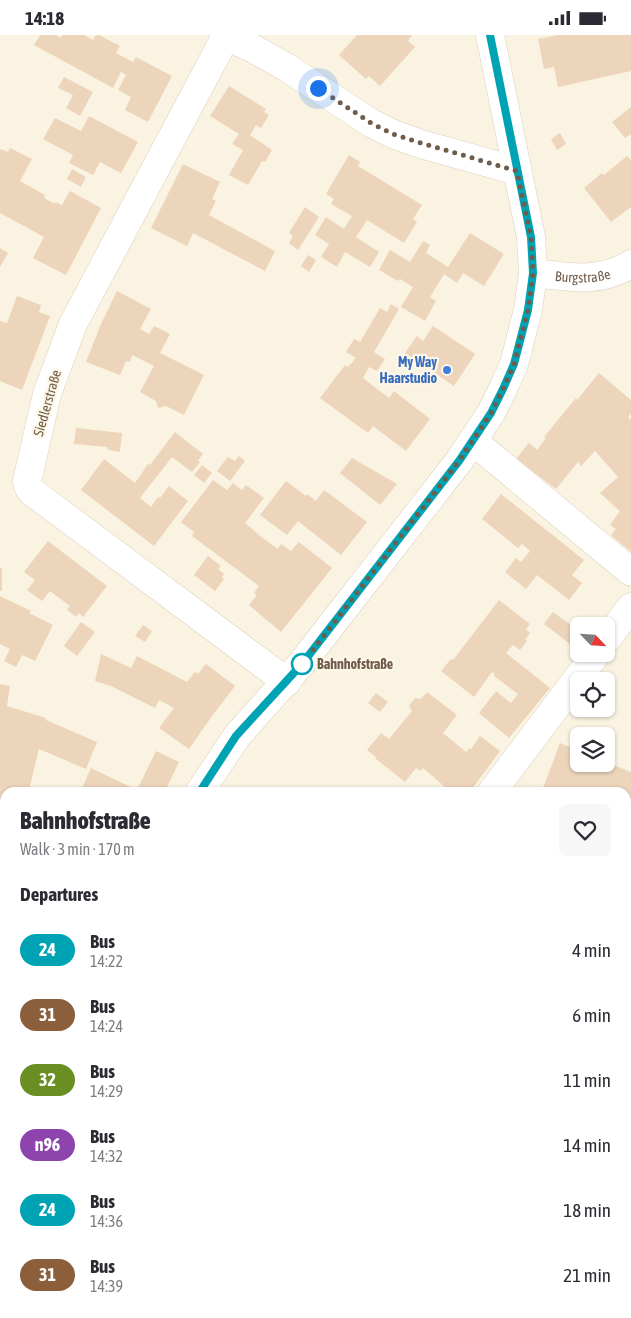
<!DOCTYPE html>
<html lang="en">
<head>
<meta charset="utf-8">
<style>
	body { margin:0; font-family:"Asap Condensed",sans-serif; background:#f7f7f7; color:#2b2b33; height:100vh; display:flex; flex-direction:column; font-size:19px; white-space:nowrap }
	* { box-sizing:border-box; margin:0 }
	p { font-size:16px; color:#7c7c81 }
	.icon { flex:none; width:28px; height:28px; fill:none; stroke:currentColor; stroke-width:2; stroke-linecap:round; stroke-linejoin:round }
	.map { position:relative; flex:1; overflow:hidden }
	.details { position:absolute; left:0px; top:752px; width:631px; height:531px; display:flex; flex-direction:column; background:#fff; border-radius:15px 15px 0 0; box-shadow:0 1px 4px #0004 }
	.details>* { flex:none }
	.badge { padding:0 10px; border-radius:16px; font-size:18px; line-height:32px }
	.needle { width:32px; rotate:115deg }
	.fabs { position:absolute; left:570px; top:582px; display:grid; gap:10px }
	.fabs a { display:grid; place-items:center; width:45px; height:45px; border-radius:8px; background:#fff; box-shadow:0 1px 4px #0004; font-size:25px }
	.you { position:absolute; width:25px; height:25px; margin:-12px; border:4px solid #fff; border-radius:50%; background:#1a73e8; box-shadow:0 0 0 8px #1a73e833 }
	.map>.badge { position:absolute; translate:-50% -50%; box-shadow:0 0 0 2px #fff }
	h2 { padding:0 20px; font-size:19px; line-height:45px }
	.round { display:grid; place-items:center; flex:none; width:52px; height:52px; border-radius:8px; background:#f7f7f7 }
	.summary { display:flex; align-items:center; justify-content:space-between; height:85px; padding:0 20px }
	h1 { font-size:24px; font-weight:800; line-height:38px }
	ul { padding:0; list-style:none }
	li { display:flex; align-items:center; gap:15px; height:65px; padding:0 20px }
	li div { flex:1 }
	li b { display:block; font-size:19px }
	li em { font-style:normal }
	li .badge { min-width:55px; font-weight:700; text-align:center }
	.status { display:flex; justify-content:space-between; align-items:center; height:35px; padding:0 25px; background:#fff; direction:ltr }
	.status svg { height:14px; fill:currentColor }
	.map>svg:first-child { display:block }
</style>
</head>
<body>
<div class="status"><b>14:18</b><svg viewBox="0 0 49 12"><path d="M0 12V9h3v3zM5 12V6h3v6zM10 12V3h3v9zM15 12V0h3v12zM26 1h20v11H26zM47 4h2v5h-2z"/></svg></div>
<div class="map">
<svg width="631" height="1283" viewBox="0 0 631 1283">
	<rect width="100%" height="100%" fill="#faf3e1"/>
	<g fill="#edd5bb">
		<polygon points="40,0 56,0 61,3 62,0 84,0 93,5 96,0 99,0 120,11 116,18 133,27 136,22 172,41 148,87 125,75 131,62 118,55 126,40 121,37 113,53 34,10"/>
		<polygon points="357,0 412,0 408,6 415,12 380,51 369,41 366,44 339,20"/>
		<polygon points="558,0 631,0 631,36 558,52 554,32 544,34 538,4"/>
		<polygon points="64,42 93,57 80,81 66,73 73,60 58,53"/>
		<polygon points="229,51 266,74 264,77 269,80 261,93 256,90 250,100 272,115 265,127 262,126 248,150 229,140 243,115 232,109 239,99 210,81"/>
		<polygon points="631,72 631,99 625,103 612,87"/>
		<polygon points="89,81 138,107 121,138 100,127 93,140 69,128 73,120 43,104 55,83 81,96"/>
		<polygon points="560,98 566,109 557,115 551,104"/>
		<polygon points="10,113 32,124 20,146 45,160 44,163 55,169 55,167 62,170 70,156 101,173 66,240 33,223 44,202 0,178 0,115 1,114 8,117"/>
		<polygon points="349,120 360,127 358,131 422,170 413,184 417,187 404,208 367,185 356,202 379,217 370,232 345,217 337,232 321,222 329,209 315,200 326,182 344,194 352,181 331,169 334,164 326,159"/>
		<polygon points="627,121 631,125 631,172 611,187 584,153 602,138 604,140"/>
		<polygon points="183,129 220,147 212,164 216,166 209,180 275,216 265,236 193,198 187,211 151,193"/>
		<polygon points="72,134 86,142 81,152 67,144"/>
		<polygon points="305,172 319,182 298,215 289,208 293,201 289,198"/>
		<polygon points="470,198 504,219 484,251 463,238 457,248 444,239 430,262 436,266 425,286 401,272 413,252 400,244 398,246 379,235 390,215 410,227 423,206 430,210 426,218 448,232"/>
		<polygon points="0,213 8,218 0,232"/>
		<polygon points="308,220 316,225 309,237 301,231"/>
		<polygon points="117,256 151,274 140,294 149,299 154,291 170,299 160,318 204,340 184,380 166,371 158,373 156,366 140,357 154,331 132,320 130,327 126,326 120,340 86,327 101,289"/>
		<polygon points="17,261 41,270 39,277 50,281 22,355 0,346 0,286 7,288"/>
		<polygon points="391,269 399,274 374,317 385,324 377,336 369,332 363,343 389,363 394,356 430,384 406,416 373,391 368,398 320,363 345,330 348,332 356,323 346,317 354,304 360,307 380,273 387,277"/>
		<polygon points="433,291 475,319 454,351 405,318 417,301 423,306"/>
		<polygon points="599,338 631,365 631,378 628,382 631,385 631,517 611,500 616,494 610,490 620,476 600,458 618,442 595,416 581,431 578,427 556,454 516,424 529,408 537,415 546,403 544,402 576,363 577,365"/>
		<polygon points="76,393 122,398 120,417 108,415 107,412 74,409"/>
		<polygon points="175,397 203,419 198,425 200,427 192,437 172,422 140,463 151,472 158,462 160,463 169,451 188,466 154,511 81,455 104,424 135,448 148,429 150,430"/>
		<polygon points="239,421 245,426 230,446 217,436 228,422 235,426"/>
		<polygon points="352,423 397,449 380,470 340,438"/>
		<polygon points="202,430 212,438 204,448 194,440"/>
		<polygon points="213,445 227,455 233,448 242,455 246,450 264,463 245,488 264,504 278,514 281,509 291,516 299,507 332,533 281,597 249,570 257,560 254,558 259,551 192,501 194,497 181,487"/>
		<polygon points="286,446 306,461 307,459 316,466 324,455 367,487 341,520 298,486 287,500 260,480"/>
		<polygon points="501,459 584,525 572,540 582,548 569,565 537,540 526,554 505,537 516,523 521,527 530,516 522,509 518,513 482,484"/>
		<polygon points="48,506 107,551 83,582 79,578 76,582 67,575 70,571 50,556 42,566 27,555 35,545 24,537"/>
		<polygon points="208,521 221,531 218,534 224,539 222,542 224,544 215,556 194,540"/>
		<rect x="0" y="533" width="2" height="23"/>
		<polygon points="0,561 31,576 29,578 53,590 35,626 22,620 16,632 4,626 10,614 0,609"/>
		<polygon points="499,565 530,589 526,594 530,598 525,605 527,606 520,615 513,610 506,618 550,653 509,703 479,678 496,656 511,668 518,659 494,641 495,639 492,637 474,662 441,636 451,624 453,625"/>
		<polygon points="553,577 579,596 579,616 544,589"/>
		<polygon points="81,587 95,597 77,621 64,611"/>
		<polygon points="143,590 152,596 145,607 135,601"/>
		<polygon points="101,619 131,633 137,621 187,647 195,637 198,639 206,629 235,651 212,681 189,714 159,693 174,673 159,665 155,673 111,651 95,646"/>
		<polygon points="0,649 10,651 7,671 46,683 46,685 97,707 86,734 39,714 29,755 35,758 5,758 5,798 0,797"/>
		<polygon points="427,657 457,680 443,698 466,717 469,713 471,714 480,701 500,716 469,758 452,758 423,733 421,736 416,733 405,747 375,723 376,722 367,715 381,698 389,704 412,676 409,671 415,663 421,664"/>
		<polygon points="376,658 388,667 380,677 368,668"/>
		<polygon points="560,708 579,716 579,729 606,729 606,727 631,737 631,793 626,791 626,758 545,758 542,756"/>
		<polygon points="156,716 179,727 164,758 80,758 91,733 137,755"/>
		<polygon points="0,879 5,880 5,930 0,928"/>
		<polygon points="0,958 5,960 5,1005 0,1017"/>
		<polygon points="0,1028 5,1031 5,1215 3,1226 0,1226"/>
		<polygon points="626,1036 631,1039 631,1096 626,1093"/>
		<polygon points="626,1232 631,1234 631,1283 607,1283 599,1279 626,1279"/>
		<polygon points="0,1260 5,1261 5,1279 23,1279 22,1283 0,1283"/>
		<polygon points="188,1279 272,1279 272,1283 187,1283"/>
	</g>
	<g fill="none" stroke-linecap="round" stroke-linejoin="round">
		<g stroke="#ddd0be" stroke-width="29">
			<g id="minor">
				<polyline points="224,0 254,14 286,32 371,88 393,99 421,109 517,136"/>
				<polyline points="226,1 73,289 47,359 27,446 28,451 31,456 287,647"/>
				<path id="s1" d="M533,238c35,4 66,11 98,-9"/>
				<polyline points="473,406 631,537"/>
				<polyline points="606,605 631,572"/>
				<polyline points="199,758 237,701 301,629 459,426 491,378 503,354 514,329 528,275 533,238 531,202 490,0"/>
				<polyline points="491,758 596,619"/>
				<polyline points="0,837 5,839"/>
				<polyline points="79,1283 79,1279"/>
				<polyline points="409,1283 410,1279"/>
			</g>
		</g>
		<use href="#minor" stroke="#fff" stroke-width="28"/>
	</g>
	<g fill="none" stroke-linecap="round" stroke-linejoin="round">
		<g stroke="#fff" stroke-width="11">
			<polyline id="line" points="199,758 236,701 302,629 459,426 491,378 503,354 514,329 528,275 533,238 531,202 490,0"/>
		</g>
		<use href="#line" stroke="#00a3b4" stroke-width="8"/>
		<polyline stroke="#6f5c4a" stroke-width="5" stroke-dasharray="0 9" points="302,629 459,426 491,378 503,354 514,329 528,275 533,238 531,202 517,136 421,108 393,99 371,88 318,53"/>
	</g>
	<circle fill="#3f7fe0" stroke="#fef7e7" stroke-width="2" cx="447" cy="335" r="5"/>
	<circle fill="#fff" stroke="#00a3b4" stroke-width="2.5" cx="302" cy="629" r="10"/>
	<g text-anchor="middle" stroke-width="4.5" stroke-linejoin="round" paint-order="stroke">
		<g font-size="14" fill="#6f5c4a" stroke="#fef7e7">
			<text dy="5" stroke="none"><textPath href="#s1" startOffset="50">Burgstraße</textPath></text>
			<text transform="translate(47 368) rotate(-74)" y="5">Siedlerstraße</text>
		</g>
		<g font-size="14" font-weight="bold" fill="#366cbe" stroke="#fef7e7" text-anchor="end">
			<text x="437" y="332">My Way<tspan x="437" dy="16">Haarstudio</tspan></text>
		</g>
		<g font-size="14" font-weight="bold" fill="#6f5c4a" stroke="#fef7e7" text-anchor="start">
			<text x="317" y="634">Bahnhofstraße</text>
		</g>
	</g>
</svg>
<div class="fabs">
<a><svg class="needle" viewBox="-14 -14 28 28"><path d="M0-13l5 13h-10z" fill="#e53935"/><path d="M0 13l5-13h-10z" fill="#7c7c81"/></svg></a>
<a><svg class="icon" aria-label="locate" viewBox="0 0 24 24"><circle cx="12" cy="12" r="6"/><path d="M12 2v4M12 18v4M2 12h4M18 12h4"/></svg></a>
<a><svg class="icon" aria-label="layers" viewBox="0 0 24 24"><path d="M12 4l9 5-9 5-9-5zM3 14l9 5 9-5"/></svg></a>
</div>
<div class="you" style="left:318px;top:53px"></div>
<section class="details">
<div class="summary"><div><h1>Bahnhofstraße</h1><p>Walk · 3 min · 170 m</p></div><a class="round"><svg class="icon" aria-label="heart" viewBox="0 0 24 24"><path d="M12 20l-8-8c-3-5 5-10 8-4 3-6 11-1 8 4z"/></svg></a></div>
<h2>Departures</h2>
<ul>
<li><span class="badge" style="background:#00a3b4;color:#fff">24</span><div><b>Bus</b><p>14:22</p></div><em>4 min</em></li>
<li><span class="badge" style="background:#8b5e3c;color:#fff">31</span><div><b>Bus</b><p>14:24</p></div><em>6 min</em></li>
<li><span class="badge" style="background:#6b8e23;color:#fff">32</span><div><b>Bus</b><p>14:29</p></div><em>11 min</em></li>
<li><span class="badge" style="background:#8e44ad;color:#fff">n96</span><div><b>Bus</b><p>14:32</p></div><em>14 min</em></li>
<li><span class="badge" style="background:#00a3b4;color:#fff">24</span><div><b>Bus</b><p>14:36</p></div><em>18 min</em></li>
<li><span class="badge" style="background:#8b5e3c;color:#fff">31</span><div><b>Bus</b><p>14:39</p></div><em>21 min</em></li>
</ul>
</section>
</div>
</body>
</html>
